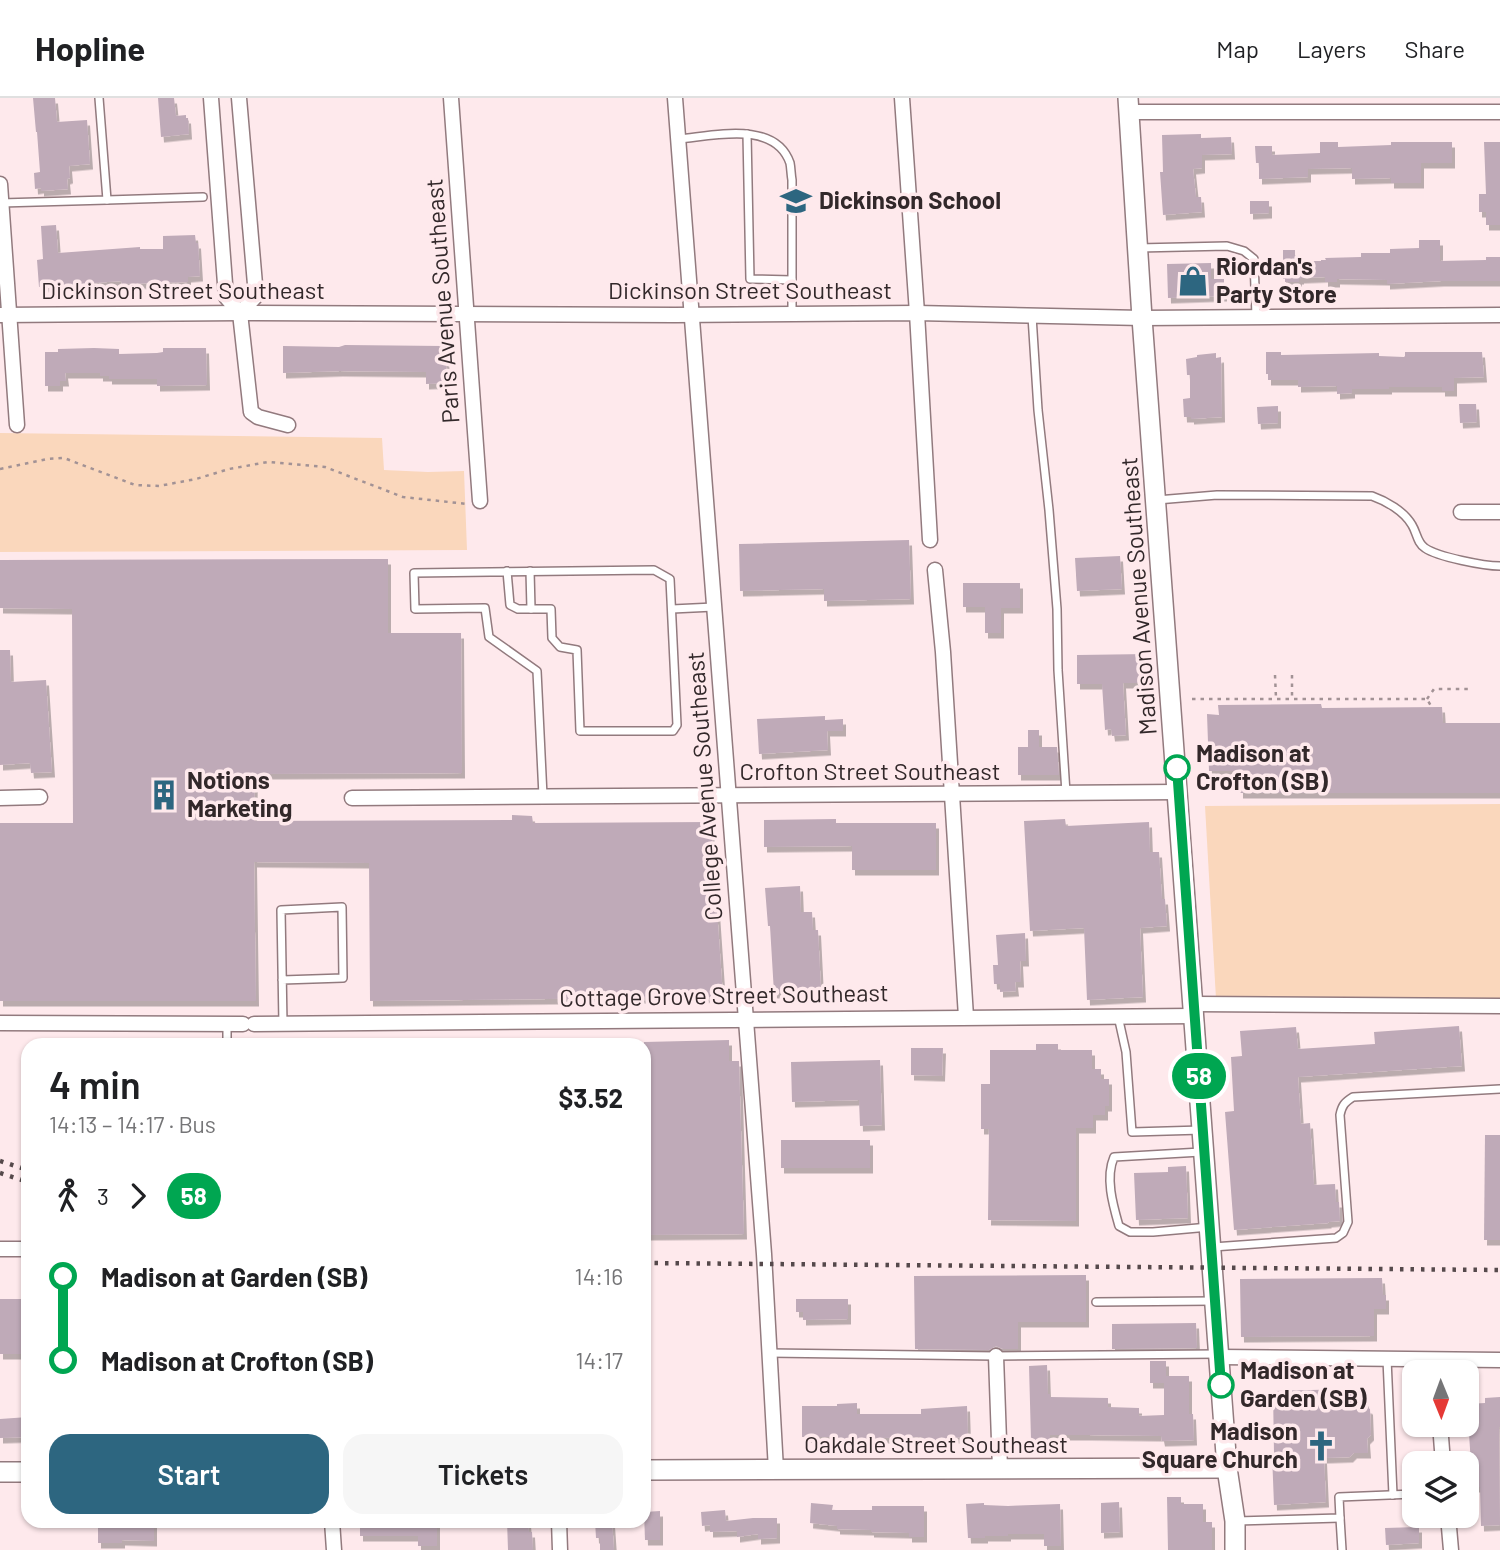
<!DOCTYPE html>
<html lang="en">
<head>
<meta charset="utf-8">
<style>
	body { margin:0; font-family:Barlow,sans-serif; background:#f6f6f6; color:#202124; height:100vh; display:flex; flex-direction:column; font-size:26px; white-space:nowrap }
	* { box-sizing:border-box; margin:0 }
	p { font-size:23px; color:#757577 }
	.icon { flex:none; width:38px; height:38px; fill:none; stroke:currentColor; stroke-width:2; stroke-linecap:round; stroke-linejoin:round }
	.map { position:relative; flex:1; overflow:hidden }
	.panel { position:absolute; left:21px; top:940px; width:630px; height:490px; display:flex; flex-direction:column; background:#fff; border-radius:21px; box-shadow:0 2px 5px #0004 }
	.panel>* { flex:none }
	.badge { padding:0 14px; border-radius:23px; font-size:24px; line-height:46px }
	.needle { width:46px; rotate:179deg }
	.tools { position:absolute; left:1402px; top:1262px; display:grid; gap:14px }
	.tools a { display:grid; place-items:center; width:77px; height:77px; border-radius:14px; background:#fff; box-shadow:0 2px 5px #0004; font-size:35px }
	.map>.badge { position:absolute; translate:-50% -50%; box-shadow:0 0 0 4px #fff }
	.legs { display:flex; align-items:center; gap:10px; height:77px; padding:0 28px; font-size:23px }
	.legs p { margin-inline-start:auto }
	.overview { display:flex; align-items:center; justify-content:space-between; height:119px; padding:0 28px }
	h1 { font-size:38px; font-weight:600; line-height:52px }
	.primary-button { display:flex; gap:14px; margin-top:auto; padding:14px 28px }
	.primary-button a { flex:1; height:80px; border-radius:21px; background:#2d6680; color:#fff; font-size:28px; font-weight:600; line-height:80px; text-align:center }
	.primary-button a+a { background:#f6f6f6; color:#202124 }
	ul { padding:0 28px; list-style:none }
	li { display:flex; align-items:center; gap:24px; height:84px; font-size:26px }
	li i { display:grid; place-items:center; width:10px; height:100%; margin:0 9px; background:currentColor }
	li i::after { content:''; width:18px; height:18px; margin:-9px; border:5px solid; border-radius:50%; background:#fff }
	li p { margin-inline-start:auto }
	li:first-child i { background:linear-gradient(#0000 50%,currentColor 0) }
	li:last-child i { background:linear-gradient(currentColor 50%,#0000 0) }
	header { display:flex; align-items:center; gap:42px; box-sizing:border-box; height:98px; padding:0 35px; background:#fff; border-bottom:2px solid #e0e0e0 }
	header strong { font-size:33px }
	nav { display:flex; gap:38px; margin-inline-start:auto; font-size:24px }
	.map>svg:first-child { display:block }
</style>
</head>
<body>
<header>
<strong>Hopline</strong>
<nav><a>Map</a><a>Layers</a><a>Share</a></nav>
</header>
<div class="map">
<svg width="1500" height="1452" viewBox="0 0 1500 1452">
	<defs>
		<filter id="shadow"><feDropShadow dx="3" dy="5.5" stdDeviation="0" flood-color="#0004"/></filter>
	</defs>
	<rect width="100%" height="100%" fill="#fee9ec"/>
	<g fill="#fad7bc">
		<polygon points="0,335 382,340 384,372 428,374 464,373 467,452 0,454"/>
		<polygon points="1500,706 1500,903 1216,901 1205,708"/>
	</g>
	<g fill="#bfaab8" filter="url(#shadow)">
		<polygon points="33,0 55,0 57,24 87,22 90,66 69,68 70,80 67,81 68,91 41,93 41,90 35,91 34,75 40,74 37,34 36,34"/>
		<polygon points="158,0 174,0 176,18 186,17 186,20 188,20 189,36 161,39"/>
		<polygon points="1201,36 1201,40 1231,39 1232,56 1202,57 1202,70 1193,71 1196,99 1201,99 1202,114 1163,117 1160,74 1163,74 1162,37"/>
		<polygon points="1320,44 1338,44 1338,49 1391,47 1391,44 1452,44 1452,65 1421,65 1421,85 1391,85 1391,80 1352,81 1352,70 1308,71 1308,79 1259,81 1259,65 1256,65 1255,48 1272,48 1272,57 1320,55"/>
		<polygon points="1484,44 1500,44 1500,127 1486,127 1486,114 1479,114 1479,96 1486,96"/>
		<polygon points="1250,103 1269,103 1269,115 1250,116"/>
		<polygon points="56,127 58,155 140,149 140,151 163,151 163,138 195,137 196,145 198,145 200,178 188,179 188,184 122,186 121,183 39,189 37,162 43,161 41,128"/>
		<polygon points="1419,142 1440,142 1440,163 1486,162 1486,159 1500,159 1500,183 1441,183 1387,186 1387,182 1337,181 1337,184 1325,184 1325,179 1301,180 1301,181 1299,181 1299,184 1285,184 1285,181 1283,181 1283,152 1295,152 1295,163 1321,163 1321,162 1326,162 1325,160 1361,159 1361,155 1390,155 1390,151 1419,150"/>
		<polygon points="1211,165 1211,181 1224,181 1224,198 1168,200 1167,166"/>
		<polygon points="345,247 443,248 443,253 446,253 447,285 426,286 426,274 340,273 283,275 283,248 339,249"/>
		<polygon points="94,250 119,251 119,256 157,255 163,254 163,250 206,250 207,287 157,288 157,281 109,281 109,278 100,278 100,275 65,275 66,283 60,283 60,288 45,288 45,254 58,254 58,251"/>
		<polygon points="1266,254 1281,254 1281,257 1379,255 1379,258 1404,259 1405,258 1405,254 1482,254 1484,279 1454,280 1454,293 1442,293 1442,289 1389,289 1389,291 1352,291 1352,295 1337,296 1337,288 1298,289 1298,282 1268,282 1268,276 1266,276"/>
		<polygon points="1216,255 1216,260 1221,259 1222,319 1191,321 1191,319 1184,319 1183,301 1190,300 1190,277 1187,277 1186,261 1197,259 1197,257"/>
		<polygon points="1459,306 1476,306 1477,324 1460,325"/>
		<polygon points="1278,308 1278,325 1258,326 1257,309"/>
		<polygon points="909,442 911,501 824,503 824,491 740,493 739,446"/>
		<polygon points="1120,458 1122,491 1077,493 1075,460"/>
		<polygon points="388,461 388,535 461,535 462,675 255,676 254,723 512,722 512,717 532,718 533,725 711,724 723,899 370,903 369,765 254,764 256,903 0,903 0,725 73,725 72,511 0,510 0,462"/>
		<polygon points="963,485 1020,485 1020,510 1001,510 1001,535 985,535 985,509 963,509"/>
		<polygon points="0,552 10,552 11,584 46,582 52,674 31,675 30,665 0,667"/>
		<polygon points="1148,556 1148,585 1123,585 1126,637 1112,638 1111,631 1105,632 1102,586 1077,586 1077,557"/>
		<polygon points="1321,606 1322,610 1442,609 1443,625 1500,625 1500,695 1240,695 1240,673 1209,673 1207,616 1219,617 1218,607"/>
		<polygon points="825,618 825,622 843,621 843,633 827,633 828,652 759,656 757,621"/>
		<polygon points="1028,632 1039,632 1039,649 1057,649 1059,677 1018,677 1018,649 1028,649"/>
		<polygon points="836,721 836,725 936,725 936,772 852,772 852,748 764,749 764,722"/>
		<polygon points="1065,721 1066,728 1149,724 1150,754 1159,754 1162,801 1165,801 1167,828 1140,830 1143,899 1087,902 1084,830 1030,833 1024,723"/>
		<polygon points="800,788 801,814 812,814 813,832 818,832 821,892 774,895 770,828 768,828 765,790"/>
		<polygon points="1025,835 1026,863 1020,863 1021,884 1015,884 1016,893 1000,894 1000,886 994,886 993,867 998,867 996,837"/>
		<polygon points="1459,928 1462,968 1298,979 1301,1026 1310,1025 1314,1087 1335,1086 1336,1104 1339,1104 1340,1123 1329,1124 1328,1125 1234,1132 1225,1014 1234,1013 1231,959 1242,958 1240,933 1296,929 1298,951 1375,946 1374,934"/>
		<polygon points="729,942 729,963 739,963 744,1136 644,1137 644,944"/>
		<polygon points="1036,946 1058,946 1058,952 1092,952 1092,971 1101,971 1101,981 1109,981 1109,1008 1105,1008 1105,1017 1093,1017 1093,1030 1076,1030 1076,1123 988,1122 989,1031 981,1031 981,986 990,986 990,952 1036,952"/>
		<polygon points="911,950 943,950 942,978 911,977"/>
		<polygon points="880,962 882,1027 860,1028 859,1002 792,1004 791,964"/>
		<polygon points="1485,1037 1500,1037 1500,1142 1484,1142"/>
		<rect x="781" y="1042" width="89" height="28"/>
		<polygon points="1186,1068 1188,1120 1136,1122 1134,1075 1168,1074 1168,1069"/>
		<polygon points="1086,1177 1086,1224 1018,1224 1018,1251 1003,1251 996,1248 989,1252 915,1251 914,1178"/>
		<polygon points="1382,1180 1383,1197 1386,1197 1386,1211 1374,1211 1374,1238 1241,1239 1240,1181"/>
		<rect x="0" y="1201" width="28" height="55"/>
		<polygon points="796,1201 848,1201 848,1221 803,1222 803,1214 796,1214"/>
		<polygon points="1196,1225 1197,1250 1112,1251 1112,1226"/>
		<polygon points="1150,1263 1166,1263 1166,1278 1189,1278 1189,1316 1193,1316 1194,1342 1162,1343 1161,1338 1089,1337 1050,1337 1050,1342 1031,1342 1029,1268 1047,1267 1048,1296 1050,1296 1050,1299 1108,1300 1108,1309 1139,1310 1139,1318 1164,1317 1164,1285 1150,1285"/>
		<polygon points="1349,1291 1353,1295 1366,1295 1366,1309 1370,1311 1371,1337 1367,1341 1368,1355 1354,1355 1350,1359 1324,1360 1326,1404 1274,1407 1272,1356 1274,1356 1273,1293"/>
		<polygon points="1500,1299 1500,1329 1499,1329 1500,1427 1481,1428 1480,1389 1475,1389 1474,1365 1471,1366 1467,1306 1485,1305 1485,1300"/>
		<polygon points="857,1305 857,1316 921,1316 921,1311 967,1308 968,1339 947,1340 947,1343 922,1344 922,1339 839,1341 838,1339 802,1339 802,1308 837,1308 837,1306"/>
		<polygon points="28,1319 28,1339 0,1340 0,1321"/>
		<polygon points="1167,1399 1181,1399 1181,1406 1203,1406 1203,1424 1212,1424 1212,1452 1168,1452"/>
		<polygon points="1119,1404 1120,1434 1101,1435 1101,1405"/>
		<polygon points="811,1405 833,1407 832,1412 872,1412 872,1408 924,1408 924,1439 909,1439 909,1435 871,1434 871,1432 837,1431 837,1428 810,1425"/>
		<polygon points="984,1405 984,1407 1008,1408 1060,1406 1061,1448 1044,1448 1044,1436 1008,1436 1008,1438 985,1438 985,1440 968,1440 966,1406"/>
		<polygon points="725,1412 726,1423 753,1420 777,1420 777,1440 758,1441 758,1436 737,1439 737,1433 710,1434 710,1427 702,1428 701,1414"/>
		<polygon points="660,1413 660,1442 645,1442 644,1414"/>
		<polygon points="98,1423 154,1423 154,1443 122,1442 122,1445 98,1445"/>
		<polygon points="360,1423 437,1423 437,1448 418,1448 418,1438 360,1438"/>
		<polygon points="507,1423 528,1423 529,1434 532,1434 533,1452 508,1452"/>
		<polygon points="595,1423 612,1423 614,1452 600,1452 600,1440 596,1440"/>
		<polygon points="1419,1429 1419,1445 1386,1447 1385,1430"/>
	</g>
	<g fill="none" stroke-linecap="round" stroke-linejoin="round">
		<g stroke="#927a7e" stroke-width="10">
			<g id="lane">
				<polyline points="747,36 750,181 792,182"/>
				<path d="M679,41c34,-3 96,-19 111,24 1,5 1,12 2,17v134"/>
				<polyline points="107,102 203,99"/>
				<polyline points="1,105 107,102 99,0"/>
				<polyline points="1138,150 1227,148 1244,153 1254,161 1256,219"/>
				<polyline points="1032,218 1038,312 1049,412 1057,511 1058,572 1066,695"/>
				<path d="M1157,402l60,-5 155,1c14,5 32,15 40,29 5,8 5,18 13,23 13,9 59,18 75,18"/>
				<polyline points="507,473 510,507 518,511 551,511 552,540 560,549 577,552 580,633 673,633 677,627 670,481 654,472 414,475 415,511 485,510 489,539 537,573 543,698"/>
				<polyline points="530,473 531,511"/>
				<polyline points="672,511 714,509"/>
				<polyline points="282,882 343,880 342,809 281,812 283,926"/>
				<polyline points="1118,918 1126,954 1132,1034 1202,1032"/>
				<polyline points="227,926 227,947"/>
				<path d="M1201,1054l-87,5c-9,21 -1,48 5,69l11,6h23l56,-5"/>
				<path d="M1213,1149l123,-9 7,-5 5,-11 -8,-107c2,-10 5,-13 13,-18l147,-8"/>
				<polyline points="1096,1204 1214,1203"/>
				<polyline points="769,1255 996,1258 1218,1256"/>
				<polyline points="1387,1261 1393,1397"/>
				<polyline points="1340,1420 1342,1452"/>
				<polyline points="1237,1423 1340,1420 1339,1399 1414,1396"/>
			</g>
		</g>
		<g stroke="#927a7e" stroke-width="17">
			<g id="street">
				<polyline points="211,0 226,199 240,215 251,314 258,319 288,327"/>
				<polyline points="239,0 256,198 240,215"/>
				<polyline points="451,0 480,403"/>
				<polyline points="675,0 764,1156 776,1372"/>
				<polyline points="902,0 917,215 930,442"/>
				<polyline points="1129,14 1500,14"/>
				<polyline points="0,86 17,327"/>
				<polyline points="0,217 240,215 675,217 917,215 1142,220 1500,217"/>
				<polyline points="1461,414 1500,414"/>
				<polyline points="935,472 943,554 966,919"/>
				<polyline points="0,700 40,699"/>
				<polyline points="352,700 1178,694"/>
				<polyline points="1194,906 1500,908"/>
				<polyline points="0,925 243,926"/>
				<polyline points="254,926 1194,918"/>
				<polyline points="0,1151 28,1151"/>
				<polyline points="996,1258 1000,1371"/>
				<polyline points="1219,1259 1500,1262"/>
				<polyline points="1440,1326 1443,1365"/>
				<polyline points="1448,1418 1451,1452"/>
				<polyline points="332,1423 334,1452"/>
				<polyline points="559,1423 560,1452"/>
			</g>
		</g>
		<g stroke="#927a7e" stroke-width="22">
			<g id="secondary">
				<polyline points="1128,0 1142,220 1227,1370 1235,1423 1235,1452"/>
				<polyline points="644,1372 1227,1370"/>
				<polyline points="0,1374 28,1374"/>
			</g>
		</g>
		<g stroke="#a29295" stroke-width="2.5" stroke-dasharray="3.5 5" stroke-linecap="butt">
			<polyline points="0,371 47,361 64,360 135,387 159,388 196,381 229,371 268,364 292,366 325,369 403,399 467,406"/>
			<polyline points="1275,577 1276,600"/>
			<polyline points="1292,577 1292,600"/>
			<polyline points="1192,601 1427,601 1431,608"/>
			<polyline points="1427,601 1434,591 1470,591"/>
		</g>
		<use href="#lane" stroke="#fff" stroke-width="7"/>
		<use href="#street" stroke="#fff" stroke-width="14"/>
		<use href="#secondary" stroke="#fff" stroke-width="19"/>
		<g stroke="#55494b" stroke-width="4.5" stroke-dasharray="3.5 7" stroke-linecap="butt">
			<polyline points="0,1063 28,1072"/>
			<polyline points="0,1075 28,1084"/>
			<polyline points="644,1165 1500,1172"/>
		</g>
	</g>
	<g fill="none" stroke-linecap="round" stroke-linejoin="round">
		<g stroke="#fff" stroke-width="16">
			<polyline id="line-1" points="1177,670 1221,1287"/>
		</g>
		<use href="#line-1" stroke="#00a651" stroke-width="10"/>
	</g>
	<defs>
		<g id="school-bare" transform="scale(2.415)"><path d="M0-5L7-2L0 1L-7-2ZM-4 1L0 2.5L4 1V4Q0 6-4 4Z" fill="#2d6680" stroke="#fee9ec" stroke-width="2.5" paint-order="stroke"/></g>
		<g id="shop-bare" transform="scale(2.415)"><path d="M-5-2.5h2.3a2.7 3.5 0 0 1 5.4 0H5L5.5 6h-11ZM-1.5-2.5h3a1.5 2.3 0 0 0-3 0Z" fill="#2d6680" stroke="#fee9ec" stroke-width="2.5" paint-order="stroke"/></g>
		<g id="building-bare" transform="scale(2.415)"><path d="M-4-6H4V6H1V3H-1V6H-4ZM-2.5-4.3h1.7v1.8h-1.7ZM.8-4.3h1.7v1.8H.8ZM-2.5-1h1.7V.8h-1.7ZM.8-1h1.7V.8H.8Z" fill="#2d6680" stroke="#fee9ec" stroke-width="2.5" paint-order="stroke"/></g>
		<g id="church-bare" transform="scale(2.415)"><path d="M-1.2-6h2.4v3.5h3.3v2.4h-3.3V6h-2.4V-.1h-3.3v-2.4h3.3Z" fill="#2d6680" stroke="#fee9ec" stroke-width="2.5" paint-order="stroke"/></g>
	</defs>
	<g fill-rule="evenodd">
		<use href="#school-bare" x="796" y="103"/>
		<use href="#shop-bare" x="1193" y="183"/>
		<use href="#building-bare" x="164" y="697"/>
		<use href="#church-bare" x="1321" y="1348"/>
	</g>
	<g fill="#fff" stroke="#00a651" stroke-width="3.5">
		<circle cx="1177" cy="670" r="12"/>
		<circle cx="1221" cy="1287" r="12"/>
	</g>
	<g text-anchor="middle" stroke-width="7" stroke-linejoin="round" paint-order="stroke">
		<g font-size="24" font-weight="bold" fill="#32282a" stroke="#fee9ec" text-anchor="start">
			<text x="819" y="111">Dickinson School</text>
			<text x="1216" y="177">Riordan's<tspan x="1216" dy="28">Party Store</tspan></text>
			<text x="187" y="691">Notions<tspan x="187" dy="28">Marketing</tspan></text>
			<text x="1298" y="1342" text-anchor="end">Madison<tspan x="1298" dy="28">Square Church</tspan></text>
		</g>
		<g font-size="24" fill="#32282a" stroke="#fee9ec">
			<text x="183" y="201">Dickinson Street Southeast</text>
			<text x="750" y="201">Dickinson Street Southeast</text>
			<text transform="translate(443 203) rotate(-94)" y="8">Paris Avenue Southeast</text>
			<text transform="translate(1139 498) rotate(-94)" y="8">Madison Avenue Southeast</text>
			<text x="870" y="682">Crofton Street Southeast</text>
			<text transform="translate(705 688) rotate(-94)" y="8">College Avenue Southeast</text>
			<text transform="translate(724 898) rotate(-1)" y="8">Cottage Grove Street Southeast</text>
			<text x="936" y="1355">Oakdale Street Southeast</text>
		</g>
		<g font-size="24" font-weight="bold" fill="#32282a" stroke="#fee9ec" text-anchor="start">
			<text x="1196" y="664">Madison at<tspan x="1196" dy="28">Crofton (SB)</tspan></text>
			<text x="1240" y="1281">Madison at<tspan x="1240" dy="28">Garden (SB)</tspan></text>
		</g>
	</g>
</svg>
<div class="tools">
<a><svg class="needle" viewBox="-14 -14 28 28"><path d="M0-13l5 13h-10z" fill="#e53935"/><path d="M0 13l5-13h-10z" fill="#757577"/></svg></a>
<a><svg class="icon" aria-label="layers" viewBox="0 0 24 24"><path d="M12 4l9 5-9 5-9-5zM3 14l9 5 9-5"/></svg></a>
</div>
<b class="badge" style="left:1199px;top:978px;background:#00a651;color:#fff">58</b>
<section class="panel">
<div class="overview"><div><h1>4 min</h1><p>14:13 – 14:17 · Bus</p></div><b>$3.52</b></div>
<div class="legs"><svg class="icon" aria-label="walk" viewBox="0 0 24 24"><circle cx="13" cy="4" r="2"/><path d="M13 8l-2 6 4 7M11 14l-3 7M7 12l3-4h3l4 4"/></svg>3<svg class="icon" aria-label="forward" viewBox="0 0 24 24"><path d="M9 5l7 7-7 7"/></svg><b class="badge" style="background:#00a651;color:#fff">58</b></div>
<ul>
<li><i style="color:#00a651"></i><b>Madison at Garden (SB)</b><p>14:16</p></li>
<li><i style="color:#00a651"></i><b>Madison at Crofton (SB)</b><p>14:17</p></li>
</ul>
<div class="primary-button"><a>Start</a><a>Tickets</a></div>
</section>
</div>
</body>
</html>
